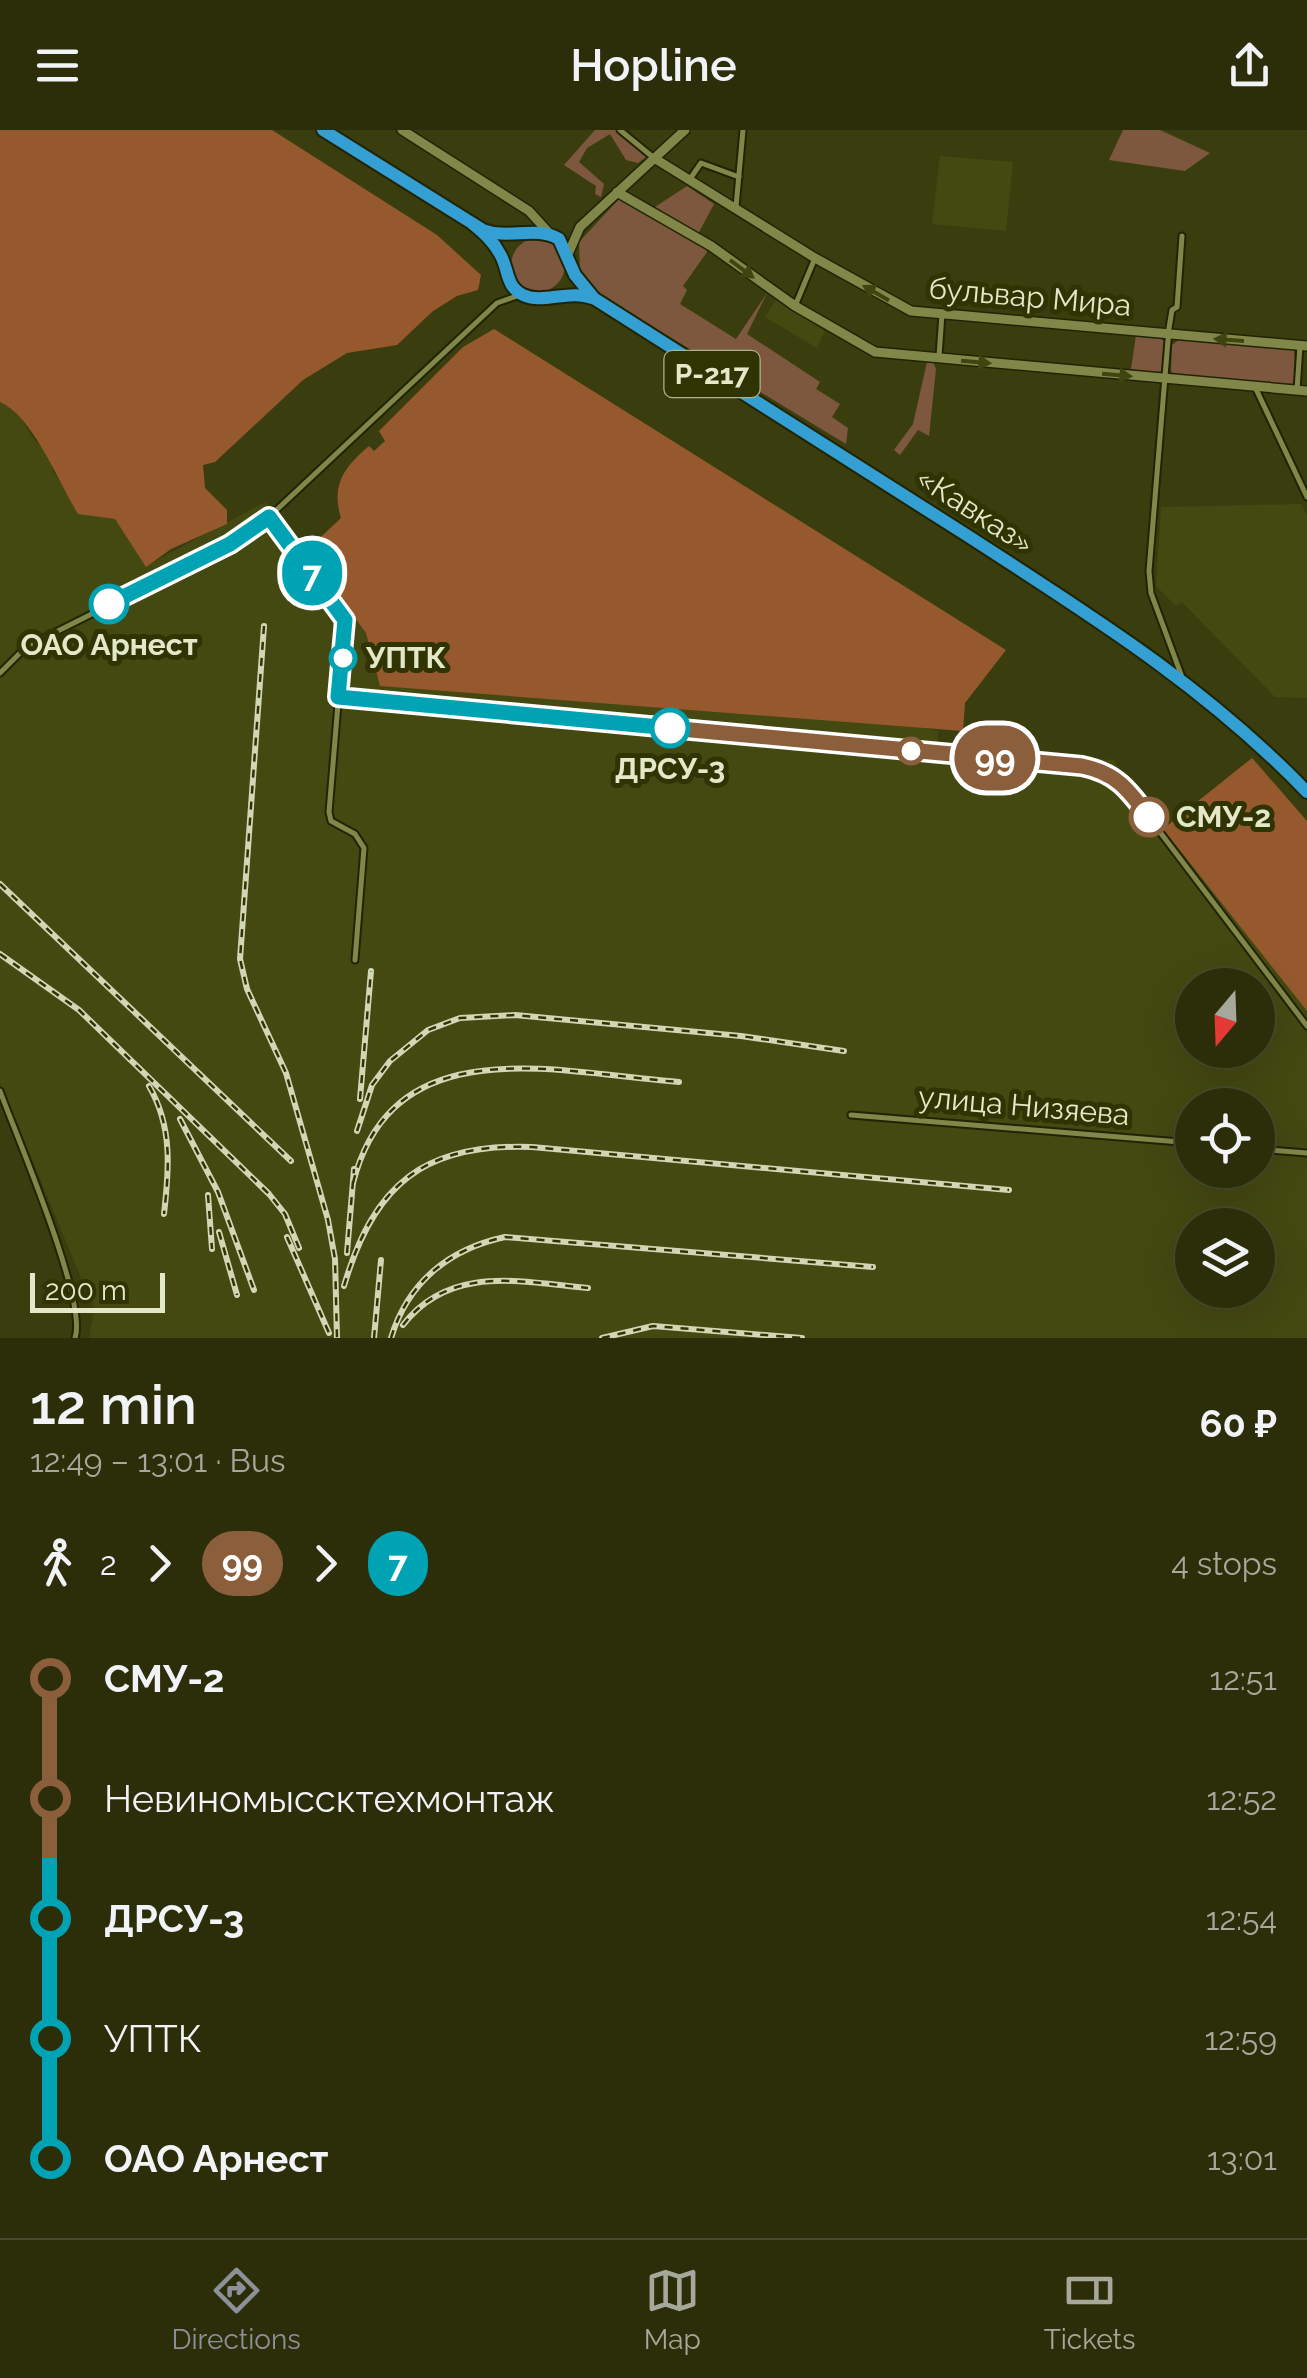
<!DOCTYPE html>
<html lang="en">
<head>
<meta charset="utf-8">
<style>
	body { margin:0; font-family:Raleway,sans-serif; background:#343613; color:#f1f3f6; height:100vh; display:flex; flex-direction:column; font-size:38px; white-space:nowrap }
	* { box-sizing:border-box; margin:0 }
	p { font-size:32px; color:#a6a89c }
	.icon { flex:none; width:55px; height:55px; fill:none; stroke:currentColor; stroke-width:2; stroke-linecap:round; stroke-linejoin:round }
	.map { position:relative; height:1208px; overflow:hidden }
	.sheet { display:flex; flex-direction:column; background:#2c2e0a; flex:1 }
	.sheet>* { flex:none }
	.badge { padding:0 20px; border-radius:32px; font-size:35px; line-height:65px }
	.needle { width:65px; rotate:199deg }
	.buttons { position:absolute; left:1175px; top:838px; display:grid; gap:20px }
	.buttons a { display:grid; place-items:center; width:100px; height:100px; border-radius:50%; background:#2c2e0a; box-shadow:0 10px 40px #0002,0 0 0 2px #484a2b; font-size:50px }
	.scale { position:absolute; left:30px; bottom:25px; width:135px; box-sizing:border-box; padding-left:10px; border:5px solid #e3e8c8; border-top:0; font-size:28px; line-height:35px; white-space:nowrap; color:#e3e8c8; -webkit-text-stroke:8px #303302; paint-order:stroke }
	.map>.badge { position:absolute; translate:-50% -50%; box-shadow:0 0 0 5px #fff }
	.legs { display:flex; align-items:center; gap:15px; height:110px; padding:0 30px; font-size:32px }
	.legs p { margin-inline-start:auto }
	.headline { display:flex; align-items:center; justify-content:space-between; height:170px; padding:0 30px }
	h1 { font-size:55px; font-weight:600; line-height:75px }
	ul { padding:0 30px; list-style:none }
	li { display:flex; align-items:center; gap:35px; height:120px; font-size:38px }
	li i { display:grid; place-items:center; width:15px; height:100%; margin:0 12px; background:currentColor }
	li i::after { content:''; width:25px; height:25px; margin:-12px; border:8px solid; border-radius:50%; background:#2c2e0a }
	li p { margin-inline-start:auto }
	li:first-child i { background:linear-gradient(#0000 50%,currentColor 0) }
	li:last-child i { background:linear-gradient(currentColor 50%,#0000 0) }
	header { display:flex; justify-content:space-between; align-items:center; height:130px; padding:0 30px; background:#2c2e0a; font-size:45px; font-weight:600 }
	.menu { display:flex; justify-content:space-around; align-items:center; height:140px; border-top:2px solid #484a2b; background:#2c2e0a; font-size:28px; color:#a6a89c }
	.menu a { display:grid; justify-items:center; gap:5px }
	.menu .on { color:#8c9099 }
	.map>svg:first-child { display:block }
</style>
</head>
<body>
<header><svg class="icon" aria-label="menu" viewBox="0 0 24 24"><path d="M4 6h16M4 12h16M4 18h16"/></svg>Hopline<svg class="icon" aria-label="share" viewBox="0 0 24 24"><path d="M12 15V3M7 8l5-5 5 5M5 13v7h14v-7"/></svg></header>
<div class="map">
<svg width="1307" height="1208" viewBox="0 0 1307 1208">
	<rect width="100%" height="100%" fill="#3a3e0e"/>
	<g fill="#444811" fill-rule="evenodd">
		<polygon points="940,26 1013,32 1006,101 932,94"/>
		<polygon points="776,170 825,201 817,218 765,187"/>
		<path d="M0,272l16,7 16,28 18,19 3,16 31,40 31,7 31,47 119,-64 58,71 615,158 -1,15 176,14 194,251v327h-1218l5,-29 -94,-226zM1192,855h66v65h-66zM1192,975h66v65h-66zM1192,1095h66v65h-66z"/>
		<polygon points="1301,374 1307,385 1307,568 1275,567 1182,472 1176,476 1156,456 1161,377"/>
	</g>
	<g fill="#7d583f">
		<polygon points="595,0 616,0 646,27 638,33 626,30 610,4 587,18 579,32 604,54 601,67 595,64 596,56 564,35"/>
		<polygon points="1123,0 1160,0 1210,23 1185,41 1109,30"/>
		<polygon points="687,56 714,74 698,104 655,77"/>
		<polygon points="619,69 705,116 707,122 683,156 687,160 680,174 736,209 767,163 747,204 820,252 816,259 840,274 832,287 848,298 846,314 591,159 580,143 579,112"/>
		<circle cx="538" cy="135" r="27"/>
		<polygon points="1136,205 1157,206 1164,211 1161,243 1131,239"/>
		<polygon points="1180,209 1294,218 1295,251 1289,257 1177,247 1171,241 1172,215"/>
		<polygon points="927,232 933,232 936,239 929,306 918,300 900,325 894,320 913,294"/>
	</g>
	<g fill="#96592e">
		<path d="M0,0h272l165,105 44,40 -3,15 -21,6 -24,15 -36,34 -50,8 -44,27 -88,82 -12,3 2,23 22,22v14l-56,25 -25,18 -31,-48 -37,-5c-19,-31 -46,-99 -78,-112z"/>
		<path d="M494,199l512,321 -41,53 -2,28 -583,-45 -14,-53 -60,-82 35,-33c-10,-33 3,-51 28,-72l5,5 11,-10 -6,-10 84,-84z"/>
		<polygon points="1252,628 1307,691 1307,881 1163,699"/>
	</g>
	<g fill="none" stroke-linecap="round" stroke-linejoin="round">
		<g stroke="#212404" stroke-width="9">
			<g id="street">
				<polyline points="620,0 654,28"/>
				<polyline points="690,49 701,33 739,47"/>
				<polyline points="736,77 743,0"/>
				<polyline points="795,176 815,128"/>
				<polyline points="939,226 942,184"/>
				<polyline points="1255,257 1307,367"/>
				<polyline points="1297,260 1300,216"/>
				<polyline points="269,387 345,490 329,682 331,691 355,704 364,718 355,830"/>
				<polyline points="0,543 26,517 231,414 269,387 497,173 517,166"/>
				<polyline points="1182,547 1151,463 1149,441 1169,198 1172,180 1177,177 1182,106"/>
				<polyline points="338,567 1107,641 1122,652 1307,896"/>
				<path d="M0,961c16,44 88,211 75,247"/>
				<polyline points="851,985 1192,1013"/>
				<polyline points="1258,1019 1307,1023"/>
			</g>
		</g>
		<g stroke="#212404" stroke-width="12">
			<g id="secondary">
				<polyline points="402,0 529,81 550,104"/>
				<polyline points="654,28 815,128 911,181 1307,216"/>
				<polyline points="617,62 711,116 795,176 875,222 1307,261"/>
				<polyline points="569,122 580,97 685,0"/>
			</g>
		</g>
		<g stroke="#212404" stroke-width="16">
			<g id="highway">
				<path d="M323,0l160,100c26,10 53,-5 76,9l16,36 18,22"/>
				<path d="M473,94c11,9 20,17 27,30 9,15 5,32 23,41 21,10 45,-7 72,4 124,79 249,158 373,237 122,79 237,150 339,256"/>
			</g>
		</g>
		<use href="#street" stroke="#808749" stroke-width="5"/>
		<use href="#secondary" stroke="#808749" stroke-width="9"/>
		<use href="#highway" stroke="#349fd3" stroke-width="12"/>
		<g stroke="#d1d6b4" stroke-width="6">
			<g id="rail">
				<polyline points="264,496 240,829 247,859 286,943 328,1090 335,1129 337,1208"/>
				<polyline points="0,754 291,1031"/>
				<polyline points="0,824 79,880 269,1064 285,1084 299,1118"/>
				<path d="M149,956c24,41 20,84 15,128"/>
				<polyline points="360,969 371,841"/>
				<polyline points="180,989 218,1062 254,1160"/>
				<polyline points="357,1001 372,955 390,931 428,900 460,888 515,885 741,906 844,921"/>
				<path d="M353,1053c40,-157 205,-110 326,-101"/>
				<polyline points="208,1065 212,1119"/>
				<polyline points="219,1102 237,1165"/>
				<polyline points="287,1107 329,1203"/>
				<polyline points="347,1123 354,1039"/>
				<path d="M344,1156c30,-103 81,-143 188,-139l477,43"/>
				<path d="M403,1195c47,-61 119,-43 185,-37"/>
				<polyline points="374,1208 381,1130"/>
				<path d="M391,1208c17,-56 58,-89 114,-101l368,30"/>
				<polyline points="602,1208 653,1196 802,1208"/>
			</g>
		</g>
		<use href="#rail" stroke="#303302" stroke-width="2.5" stroke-dasharray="8" stroke-linecap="butt"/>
	</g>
	<defs><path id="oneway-solid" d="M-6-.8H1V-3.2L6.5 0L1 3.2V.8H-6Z" transform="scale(2.5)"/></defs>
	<g fill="#404410">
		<use href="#oneway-solid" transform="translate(742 139) rotate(37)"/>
		<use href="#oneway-solid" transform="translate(876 163) rotate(-150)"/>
		<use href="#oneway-solid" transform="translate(1229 210) rotate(-176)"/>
		<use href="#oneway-solid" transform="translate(976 232) rotate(5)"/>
		<use href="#oneway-solid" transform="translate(1117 245) rotate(5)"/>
	</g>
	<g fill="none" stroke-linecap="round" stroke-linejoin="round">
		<g stroke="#fff" stroke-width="22">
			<path id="line-1" d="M670,598l412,38c34,7 46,23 67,51"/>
		</g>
		<g stroke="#fff" stroke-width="22">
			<polyline id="line-2" points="109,474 230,414 269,387 345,490 338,567 670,598"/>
		</g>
		<use href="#line-1" stroke="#8b5e3c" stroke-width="15"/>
		<use href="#line-2" stroke="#00a3b4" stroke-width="15"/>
	</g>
	<g fill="#fff" stroke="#00a3b4" stroke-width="5">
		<circle cx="109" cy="474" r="18"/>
		<circle cx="343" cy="528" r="12"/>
		<circle cx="670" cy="598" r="18"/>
	</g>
	<g fill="#fff" stroke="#8b5e3c" stroke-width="5">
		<circle cx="911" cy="621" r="12"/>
		<circle cx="1149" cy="687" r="18"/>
	</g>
	<g text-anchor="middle" stroke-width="10" stroke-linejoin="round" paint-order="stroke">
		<rect fill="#303302" stroke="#adb28d" stroke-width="2.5" x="664.5" y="221" width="95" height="46" rx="8"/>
		<g font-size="28" font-weight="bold" fill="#e3e8c8">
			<text x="712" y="254">Р-217</text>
		</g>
		<g font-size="30" fill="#e3e8c8" stroke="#303302">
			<text transform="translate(1030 167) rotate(5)" y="10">бульвар Мира</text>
			<text transform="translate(975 381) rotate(33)" y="10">«Кавказ»</text>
			<text transform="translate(1024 976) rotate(5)" y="10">улица Низяева</text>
		</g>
		<g font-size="30" font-weight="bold" fill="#e3e8c8" stroke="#303302">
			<text x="109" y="525">ОАО Арнест</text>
			<text x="366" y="538" text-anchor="start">УПТК</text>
			<text x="670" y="649">ДРСУ-3</text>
			<text x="1176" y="697" text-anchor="start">СМУ-2</text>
		</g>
	</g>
</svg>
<div class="buttons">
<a><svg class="needle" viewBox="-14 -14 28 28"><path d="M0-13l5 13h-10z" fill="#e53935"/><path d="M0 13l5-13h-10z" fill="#a6a89c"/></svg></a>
<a><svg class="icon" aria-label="locate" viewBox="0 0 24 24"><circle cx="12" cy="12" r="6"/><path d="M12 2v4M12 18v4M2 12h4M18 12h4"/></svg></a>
<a><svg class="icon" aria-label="layers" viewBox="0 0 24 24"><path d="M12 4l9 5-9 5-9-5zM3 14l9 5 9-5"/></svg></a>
</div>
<div class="scale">200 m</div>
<b class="badge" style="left:995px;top:628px;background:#8b5e3c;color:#fff">99</b>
<b class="badge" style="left:312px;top:443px;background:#00a3b4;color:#fff">7</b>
</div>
<section class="sheet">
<div class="headline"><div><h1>12 min</h1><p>12:49 – 13:01 · Bus</p></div><b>60 ₽</b></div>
<div class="legs"><svg class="icon" aria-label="walk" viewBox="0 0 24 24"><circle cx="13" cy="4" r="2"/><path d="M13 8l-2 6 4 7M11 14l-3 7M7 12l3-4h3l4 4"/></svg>2<svg class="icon" aria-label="forward" viewBox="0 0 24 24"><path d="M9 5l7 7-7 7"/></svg><b class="badge" style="background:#8b5e3c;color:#fff">99</b><svg class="icon" aria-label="forward" viewBox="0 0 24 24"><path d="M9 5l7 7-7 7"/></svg><b class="badge" style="background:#00a3b4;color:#fff">7</b><p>4 stops</p></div>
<ul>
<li><i style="color:#8b5e3c"></i><b>СМУ-2</b><p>12:51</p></li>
<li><i style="color:#8b5e3c"></i><span>Невиномыссктехмонтаж</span><p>12:52</p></li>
<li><i style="color:#00a3b4"></i><b>ДРСУ-3</b><p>12:54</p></li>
<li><i style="color:#00a3b4"></i><span>УПТК</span><p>12:59</p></li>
<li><i style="color:#00a3b4"></i><b>ОАО Арнест</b><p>13:01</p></li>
</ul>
</section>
<nav class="menu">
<a class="on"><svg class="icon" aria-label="directions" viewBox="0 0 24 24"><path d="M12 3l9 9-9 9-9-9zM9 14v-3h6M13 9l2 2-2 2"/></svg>Directions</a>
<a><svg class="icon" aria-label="map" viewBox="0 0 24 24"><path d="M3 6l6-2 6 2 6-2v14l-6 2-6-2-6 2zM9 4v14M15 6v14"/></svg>Map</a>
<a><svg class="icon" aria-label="tickets" viewBox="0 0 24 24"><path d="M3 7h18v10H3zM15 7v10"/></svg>Tickets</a>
</nav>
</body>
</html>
